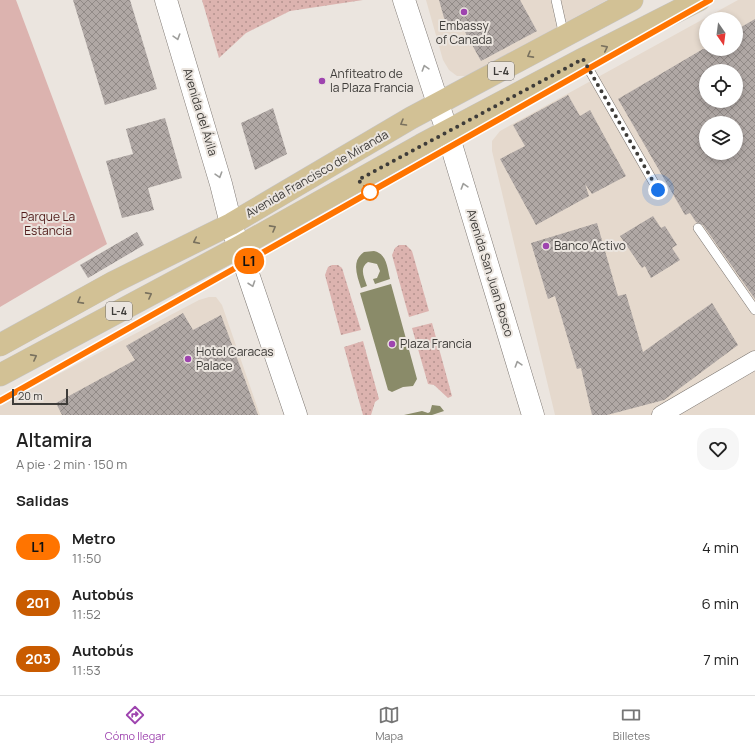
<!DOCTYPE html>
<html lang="es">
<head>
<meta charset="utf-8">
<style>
	body { margin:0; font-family:Manrope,sans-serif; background:#f6f6f6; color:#222; height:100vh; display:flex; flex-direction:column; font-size:15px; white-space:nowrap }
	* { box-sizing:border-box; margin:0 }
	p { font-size:13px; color:#767676 }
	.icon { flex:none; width:22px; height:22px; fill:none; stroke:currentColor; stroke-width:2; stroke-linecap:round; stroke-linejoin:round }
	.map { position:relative; height:415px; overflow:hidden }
	.drawer { display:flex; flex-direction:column; background:#fff; flex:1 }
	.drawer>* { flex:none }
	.badge { padding:0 8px; border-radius:13px; font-size:14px; line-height:26px }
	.needle { width:26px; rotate:166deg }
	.controls { position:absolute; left:699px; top:12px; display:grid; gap:8px }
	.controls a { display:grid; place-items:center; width:44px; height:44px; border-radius:50%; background:#fff; box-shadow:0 2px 6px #0003; font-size:20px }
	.scale { position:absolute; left:12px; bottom:10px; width:56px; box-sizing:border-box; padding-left:4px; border:2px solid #3e3c39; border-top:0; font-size:11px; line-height:14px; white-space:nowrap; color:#3e3c39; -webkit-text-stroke:3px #ebe5df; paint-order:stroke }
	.you { position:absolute; width:20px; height:20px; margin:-10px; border:3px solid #fff; border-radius:50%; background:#1a73e8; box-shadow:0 0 0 6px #1a73e833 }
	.map>.badge { position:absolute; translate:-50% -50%; box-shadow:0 0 0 2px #fff }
	h2 { padding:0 16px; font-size:15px; line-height:36px }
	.round { display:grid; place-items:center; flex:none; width:42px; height:42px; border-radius:16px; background:#f6f6f6 }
	.head { display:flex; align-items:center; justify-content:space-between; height:68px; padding:0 16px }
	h1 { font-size:19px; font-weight:600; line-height:30px }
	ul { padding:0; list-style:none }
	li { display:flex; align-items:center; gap:12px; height:56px; padding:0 16px }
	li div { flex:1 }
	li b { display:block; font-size:15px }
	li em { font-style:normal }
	li .badge { min-width:44px; font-weight:700; text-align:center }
	.dock { display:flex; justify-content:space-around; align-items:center; height:56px; border-top:1px solid #e0e0e0; background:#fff; font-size:11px; color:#767676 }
	.dock a { display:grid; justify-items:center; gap:2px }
	.dock .current { color:#9e44af }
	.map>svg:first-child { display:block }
</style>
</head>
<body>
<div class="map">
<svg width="755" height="415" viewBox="0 0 755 415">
	<defs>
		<pattern id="grass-dots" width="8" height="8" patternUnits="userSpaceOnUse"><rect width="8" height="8" fill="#dcb3af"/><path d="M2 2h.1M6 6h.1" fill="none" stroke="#b4938f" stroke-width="1.8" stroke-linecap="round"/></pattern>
		<pattern id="building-cross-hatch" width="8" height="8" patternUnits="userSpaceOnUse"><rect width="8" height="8" fill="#b0a8a5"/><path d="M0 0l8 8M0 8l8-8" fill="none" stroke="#918a87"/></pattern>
	</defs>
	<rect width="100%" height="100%" fill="#ebe5df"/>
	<g fill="#e5d9cd" fill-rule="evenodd">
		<polygon points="426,0 607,0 475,72 465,76 457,76 449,70 443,60"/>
		<path d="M738,0h17v415h-200l-63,-264v-10l8,-10zM706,19h30v30h-30zM706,71h30v30h-30zM706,123h30v30h-30z"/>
		<polygon points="209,297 216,297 222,305 260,415 0,415 0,405 199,300"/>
	</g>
	<g fill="url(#grass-dots)">
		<polygon points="202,0 363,0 290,11 246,33 219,58"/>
		<polygon points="399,245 406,245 412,251 429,311 409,317 392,255 395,248"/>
		<polygon points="332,265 338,265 342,268 361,330 341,335 325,275 328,267"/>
		<polygon points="432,323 452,396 448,398 434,385 428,384 412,328"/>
		<polygon points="363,341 379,399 375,402 371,415 363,415 344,347"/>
	</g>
	<polygon fill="#dcb3af" points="0,0 16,0 107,244 0,307"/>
	<g fill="#8a8b69">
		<path d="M374,251c13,3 13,16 16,28l-15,5 -2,-5 4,-1 3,-7 -3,-7 -9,-2c-9,6 -4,15 -1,24l-6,2c-4,-13 -10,-27 3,-36z"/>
		<polygon points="391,284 417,379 413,386 403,387 392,392 388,390 360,293"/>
		<polygon points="432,405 440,406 444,411 432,415 404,415 422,411 428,413 430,412"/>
	</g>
	<g fill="url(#building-cross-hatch)" fill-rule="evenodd">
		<polygon points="73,0 130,0 157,89 105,105"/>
		<polygon points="439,0 520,0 537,31 481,61 459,21 446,25"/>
		<path d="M755,19v280l-52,-74 -7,-3 -6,-9 -5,2 -67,-116 85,-50h33v-19zM706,71h30v30h-30zM706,123h30v30h-30z"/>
		<polygon points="568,95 580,116 590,110 626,176 592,194 585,184 589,196 536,225 500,159 525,146 513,125"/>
		<polygon points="273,108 287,154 255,170 241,123"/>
		<polygon points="165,118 182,178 148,188 154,210 122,218 106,161 133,154 126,129"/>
		<polygon points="653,216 661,228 665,226 677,245 672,248 680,260 651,278 645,266 642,268 620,236"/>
		<polygon points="597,223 618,296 626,294 643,352 712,303 738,345 664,400 607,415 592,415 581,368 577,369 555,296 548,299 531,243"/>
		<polygon points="137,232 144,245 88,278 80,265"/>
		<polygon points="183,313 193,330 221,315 258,415 62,415 56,403 135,360 126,346"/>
	</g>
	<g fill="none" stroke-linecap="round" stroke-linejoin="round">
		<g stroke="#7c7671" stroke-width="10">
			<g id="lane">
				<polyline points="556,0 564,36"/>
				<polyline points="583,59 658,190"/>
				<polyline points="698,228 755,310"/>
			</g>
		</g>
		<g stroke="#7c7671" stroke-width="19">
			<polyline id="street" points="661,415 755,360"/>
		</g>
		<g stroke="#7c7671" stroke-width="23">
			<g id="secondary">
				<polyline points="166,0 221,184 231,224 296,415"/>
				<polyline points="404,0 447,131 533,415"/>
			</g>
		</g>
		<g stroke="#c5c4c4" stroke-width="23">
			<g id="primary">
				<polyline points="0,345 114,282 231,224 411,118 632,0"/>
				<polyline points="0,375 239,247 421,145 583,59 699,0"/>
			</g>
		</g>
		<use href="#lane" stroke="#fff" stroke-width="9"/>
		<use href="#street" stroke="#fff" stroke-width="18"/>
		<use href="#secondary" stroke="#fff" stroke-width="22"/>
		<use href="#primary" stroke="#d2c195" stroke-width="22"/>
	</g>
	<defs><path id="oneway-chevron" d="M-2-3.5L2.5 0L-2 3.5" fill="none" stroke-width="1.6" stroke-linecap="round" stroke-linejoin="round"/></defs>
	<g stroke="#9e9e9c">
		<use href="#oneway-chevron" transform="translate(177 37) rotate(73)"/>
		<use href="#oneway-chevron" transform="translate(425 68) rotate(-107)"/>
		<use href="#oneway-chevron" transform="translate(219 175) rotate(73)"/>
		<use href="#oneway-chevron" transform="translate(464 186) rotate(-107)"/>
		<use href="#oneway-chevron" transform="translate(252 284) rotate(71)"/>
		<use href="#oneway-chevron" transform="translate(518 364) rotate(-107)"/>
	</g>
	<g stroke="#79715e">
		<use href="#oneway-chevron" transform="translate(605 48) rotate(-27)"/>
		<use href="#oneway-chevron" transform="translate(530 55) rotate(151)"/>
		<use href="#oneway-chevron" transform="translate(403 123) rotate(150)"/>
		<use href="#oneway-chevron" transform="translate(273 228) rotate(-29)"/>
		<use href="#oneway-chevron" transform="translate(196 241) rotate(154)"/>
		<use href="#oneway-chevron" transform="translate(149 295) rotate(-28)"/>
		<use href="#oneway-chevron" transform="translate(80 301) rotate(151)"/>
		<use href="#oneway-chevron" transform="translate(34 357) rotate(-28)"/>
	</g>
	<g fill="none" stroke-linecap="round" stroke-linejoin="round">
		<g stroke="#fff" stroke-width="9">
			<polyline id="line" points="0,401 710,0"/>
		</g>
		<use href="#line" stroke="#ff7400" stroke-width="6"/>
		<polyline stroke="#3e3c39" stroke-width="4" stroke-dasharray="0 7.2" points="370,192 358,180 583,59 658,190"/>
	</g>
	<g fill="#9e44af" stroke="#ebe5df" stroke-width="1.5">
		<circle cx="464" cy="12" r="4"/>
		<circle cx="322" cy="81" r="4"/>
		<circle cx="546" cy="246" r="4"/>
		<circle cx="392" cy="344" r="4"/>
		<circle cx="188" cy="359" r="4"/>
	</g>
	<circle fill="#fff" stroke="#ff7400" stroke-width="2" cx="370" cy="192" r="8"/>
	<g text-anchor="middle" stroke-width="4" stroke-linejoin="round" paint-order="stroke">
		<g fill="#ebe5df" stroke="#726f6b" stroke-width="1">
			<rect x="488" y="62" width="26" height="18" rx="3"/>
			<rect x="106" y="302" width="26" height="18" rx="3"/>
		</g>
		<g font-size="11" font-weight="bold" fill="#3e3c39">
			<text x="501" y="75">L-4</text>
			<text x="119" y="315">L-4</text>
		</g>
		<g font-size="12" fill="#3e3c39" stroke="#ebe5df" text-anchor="start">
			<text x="464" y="30" text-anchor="middle">Embassy<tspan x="464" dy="14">of Canada</tspan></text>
			<text x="330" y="78">Anfiteatro de<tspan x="330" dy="14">la Plaza Francia</tspan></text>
			<text x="554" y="250">Banco Activo</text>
			<text x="400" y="348">Plaza Francia</text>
			<text x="196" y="356">Hotel Caracas<tspan x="196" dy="14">Palace</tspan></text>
		</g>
		<g font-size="12" fill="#3e3c39" stroke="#ebe5df">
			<text transform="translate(200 112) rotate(73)" y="4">Avenida del Ávila</text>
			<text transform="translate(317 174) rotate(-30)" y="4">Avenida Francisco de Miranda</text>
			<text transform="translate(490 273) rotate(73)" y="4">Avenida San Juan Bosco</text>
		</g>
		<g font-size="12" fill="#511c1a" stroke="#ebe5df">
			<text x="48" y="221">Parque La<tspan x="48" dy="14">Estancia</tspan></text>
		</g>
	</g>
</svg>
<div class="controls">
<a><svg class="needle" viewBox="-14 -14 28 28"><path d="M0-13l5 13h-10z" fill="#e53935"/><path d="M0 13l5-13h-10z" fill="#767676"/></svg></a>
<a><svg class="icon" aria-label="locate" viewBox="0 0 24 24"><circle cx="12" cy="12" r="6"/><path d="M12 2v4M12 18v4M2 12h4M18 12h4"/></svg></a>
<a><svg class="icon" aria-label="layers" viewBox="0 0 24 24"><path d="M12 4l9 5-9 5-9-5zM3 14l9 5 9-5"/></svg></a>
</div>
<div class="scale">20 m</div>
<div class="you" style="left:658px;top:190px"></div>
<b class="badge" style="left:249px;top:261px;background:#ff7400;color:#111">L1</b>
</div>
<section class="drawer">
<div class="head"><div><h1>Altamira</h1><p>A pie · 2 min · 150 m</p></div><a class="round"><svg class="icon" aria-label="heart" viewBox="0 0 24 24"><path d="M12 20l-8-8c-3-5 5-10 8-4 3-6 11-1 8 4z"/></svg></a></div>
<h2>Salidas</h2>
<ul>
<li><span class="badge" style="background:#ff7400;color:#111">L1</span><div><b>Metro</b><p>11:50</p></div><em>4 min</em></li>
<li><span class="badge" style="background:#c95b00;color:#fff">201</span><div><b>Autobús</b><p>11:52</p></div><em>6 min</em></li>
<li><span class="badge" style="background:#c95b00;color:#fff">203</span><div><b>Autobús</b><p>11:53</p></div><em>7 min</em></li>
</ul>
</section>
<nav class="dock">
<a class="current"><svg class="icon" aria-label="directions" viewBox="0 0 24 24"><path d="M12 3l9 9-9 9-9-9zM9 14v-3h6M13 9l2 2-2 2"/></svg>Cómo llegar</a>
<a><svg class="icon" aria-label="map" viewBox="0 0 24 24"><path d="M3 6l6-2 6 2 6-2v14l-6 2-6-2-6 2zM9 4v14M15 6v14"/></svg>Mapa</a>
<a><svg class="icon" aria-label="tickets" viewBox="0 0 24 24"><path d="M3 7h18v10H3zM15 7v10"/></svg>Billetes</a>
</nav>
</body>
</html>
